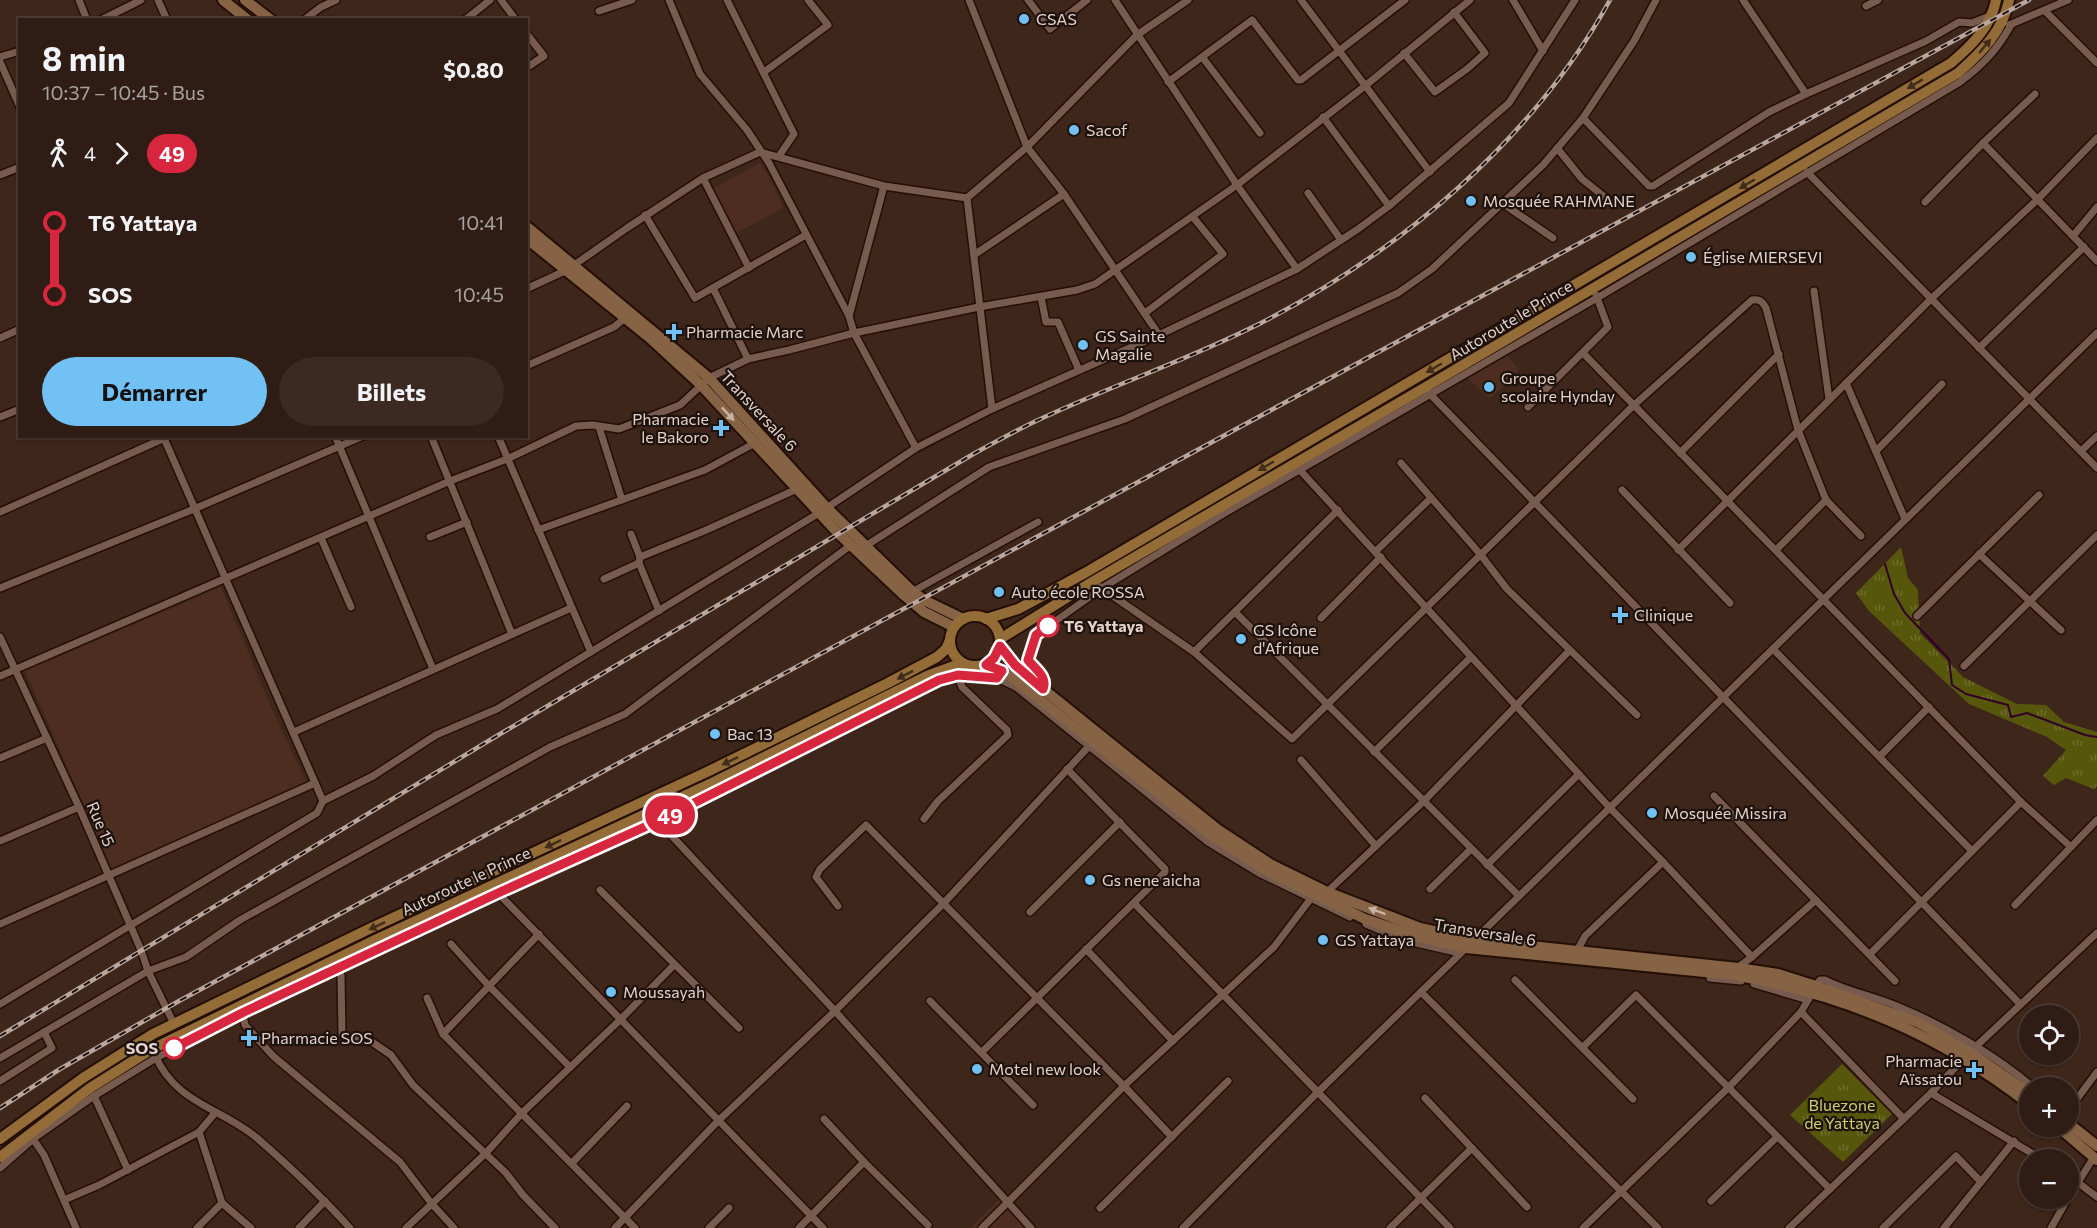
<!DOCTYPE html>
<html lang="fr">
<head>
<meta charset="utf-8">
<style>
	body { margin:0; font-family:Commissioner,sans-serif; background:#3b2922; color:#f1f3f6; height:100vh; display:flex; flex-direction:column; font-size:22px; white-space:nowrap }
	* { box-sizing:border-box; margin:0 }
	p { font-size:20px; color:#a7a1a0 }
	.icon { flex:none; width:33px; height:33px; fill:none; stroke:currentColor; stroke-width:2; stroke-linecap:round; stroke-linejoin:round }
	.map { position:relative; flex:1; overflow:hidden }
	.panel { position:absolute; left:18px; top:18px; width:510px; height:420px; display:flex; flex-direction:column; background:#2f1c14; border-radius:0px; box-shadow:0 2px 4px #0004,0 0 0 2px #4a3a34 }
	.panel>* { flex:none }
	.badge { padding:0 12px; border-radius:20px; font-size:21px; line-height:39px }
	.tools { position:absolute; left:2019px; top:1005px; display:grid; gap:12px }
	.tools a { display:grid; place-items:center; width:60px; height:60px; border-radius:50%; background:#2f1c14; box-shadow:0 2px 4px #0004,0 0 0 2px #4a3a34; font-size:30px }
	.map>.badge { position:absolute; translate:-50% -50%; box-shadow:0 0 0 3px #fff }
	.legs { display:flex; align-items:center; gap:9px; height:66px; padding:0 24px; font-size:20px }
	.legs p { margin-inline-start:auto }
	.overview { display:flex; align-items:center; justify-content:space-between; height:102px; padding:0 24px }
	h1 { font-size:33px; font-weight:700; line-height:45px }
	.button { display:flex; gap:12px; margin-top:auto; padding:12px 24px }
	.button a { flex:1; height:69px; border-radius:36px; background:#72c1f5; color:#111; font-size:24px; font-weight:700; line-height:69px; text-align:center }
	.button a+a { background:#3b2922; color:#f1f3f6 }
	ul { padding:0 24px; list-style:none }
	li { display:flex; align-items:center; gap:21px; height:72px; font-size:22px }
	li i { display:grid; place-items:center; width:9px; height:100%; margin:0 8px; background:currentColor }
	li i::after { content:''; width:15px; height:15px; margin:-8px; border:4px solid; border-radius:50%; background:#2f1c14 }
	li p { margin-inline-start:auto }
	li:first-child i { background:linear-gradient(#0000 50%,currentColor 0) }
	li:last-child i { background:linear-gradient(currentColor 50%,#0000 0) }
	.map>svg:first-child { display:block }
</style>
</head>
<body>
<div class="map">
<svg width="2097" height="1228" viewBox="0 0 2097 1228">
	<defs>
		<pattern id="grass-tufts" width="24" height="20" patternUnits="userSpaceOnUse" patternTransform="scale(1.5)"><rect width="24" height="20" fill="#57570c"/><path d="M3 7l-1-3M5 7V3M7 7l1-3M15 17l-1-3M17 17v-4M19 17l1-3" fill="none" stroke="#6f6e2e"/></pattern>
	</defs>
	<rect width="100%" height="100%" fill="#3f261b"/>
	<g fill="#4d2d20">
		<polygon points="760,163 773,184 783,208 735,234 710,190"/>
		<polygon points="1505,352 1519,370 1490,399 1465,375"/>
		<polygon points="221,587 271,707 307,784 113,871 25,671"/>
		<polygon points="1005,1194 1033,1228 970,1228"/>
	</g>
	<g fill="url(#grass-tufts)">
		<polygon points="1901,547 1908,578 1918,590 1920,633 1963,677 2017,704 2046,705 2064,722 2097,732 2097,786 2094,789 2066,778 2054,785 2043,776 2066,750 2047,737 1969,704 1869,611 1856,593"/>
		<polygon points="1842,1064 1892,1114 1843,1162 1790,1115"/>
	</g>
	<polygon fill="#57570c" points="1868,1098 1869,1124 1824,1126 1823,1100"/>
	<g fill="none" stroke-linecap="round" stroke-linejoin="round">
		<polyline stroke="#310028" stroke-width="2" points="1885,564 1894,594 1905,613 1949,659 1952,685 1966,694 2008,705 2011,717 2027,713 2085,735 2097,737"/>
		<g stroke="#240e05" stroke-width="10">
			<g id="street">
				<polyline points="79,0 87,20"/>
				<polyline points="158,0 167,20"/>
				<polyline points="501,0 516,20"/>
				<polyline points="669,0 700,74 747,130 769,163 849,316 854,333 916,448"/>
				<polyline points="727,0 794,134 779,156"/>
				<polyline points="969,0 1027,147 1064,194 1159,335"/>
				<polyline points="1028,0 1050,29 1087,0"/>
				<polyline points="1115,0 1237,185 1297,269"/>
				<polyline points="1301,0 1430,172"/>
				<polyline points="1513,0 1543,51"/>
				<polyline points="1743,0 1806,94 1926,41 1959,22 1972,23 1992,15"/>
				<polyline points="1866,6 1878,0"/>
				<polyline points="599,11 632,0"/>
				<polyline points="2045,11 2097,63"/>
				<polyline points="101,20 141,0"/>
				<polyline points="304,20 321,7 336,0"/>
				<polyline points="465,20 490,0"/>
				<polyline points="2009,25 2068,0"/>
				<polyline points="526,33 544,56 526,68"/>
				<polyline points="1404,53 1435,92 1467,69 1485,53 1454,12"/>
				<polyline points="0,57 20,51"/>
				<polyline points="1203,58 1260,133"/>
				<polyline points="0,62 20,107"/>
				<polyline points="764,72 828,25 808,0"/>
				<polyline points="1168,82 1252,20 1298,80 1301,80 1405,0"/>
				<polyline points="1323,117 1389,206"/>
				<polyline points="1583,118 1649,186 1653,186 1769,112 1806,94"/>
				<polyline points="1983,143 2097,261"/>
				<polyline points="1557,148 1582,179 1612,203"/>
				<polyline points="1807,172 2097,468"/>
				<polyline points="0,175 20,167"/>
				<polyline points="703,178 749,268"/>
				<polyline points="1308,193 1341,240"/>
				<polyline points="967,198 992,409"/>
				<polyline points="1925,202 1983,143 2035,94"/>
				<polyline points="1502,203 1553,238"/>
				<polyline points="645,215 695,298 806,235"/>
				<polyline points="2073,236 2097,207"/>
				<polyline points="974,255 1064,194"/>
				<polyline points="713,288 748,359"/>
				<polyline points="526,289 567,270 627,228 703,178 760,152 884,186 967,198 1027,147 1137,35 1188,0"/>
				<polyline points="1814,291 1829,399"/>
				<polyline points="1041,297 1046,322 1058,322 1079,370"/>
				<polyline points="1145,313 1223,254 1193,217"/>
				<polyline points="849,316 884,186"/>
				<polyline points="0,338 20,329"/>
				<polyline points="1979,348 2084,247"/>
				<polyline points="1583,353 2021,802 2071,847"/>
				<polyline points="526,366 614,327 625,318"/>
				<polyline points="1846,383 1905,519"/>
				<polyline points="1428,392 2020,1004"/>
				<polyline points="1528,407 1608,327 1596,295"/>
				<polyline points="0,417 20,409"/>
				<polyline points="599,427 622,500"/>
				<polyline points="163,436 323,801"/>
				<polyline points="335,436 433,669"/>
				<polyline points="431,436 512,634"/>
				<polyline points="498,436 591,652"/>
				<polyline points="1876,451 1942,384"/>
				<polyline points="2081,451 2097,436"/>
				<polyline points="1680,453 1779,354"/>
				<polyline points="1401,463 1480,554 1507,589 1637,715"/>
				<polyline points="1298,468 1610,808 1663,862 1752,957 1738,967"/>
				<polyline points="1622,490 1730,603"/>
				<polyline points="0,512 167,437"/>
				<polyline points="538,530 705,470 755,443"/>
				<polyline points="631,534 640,557 639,563 659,611"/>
				<polyline points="430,537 467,522"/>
				<polyline points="321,538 351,607"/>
				<polyline points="864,547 989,467 1125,419 1398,293 1432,269 1543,165 1583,118 1634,41 1656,0"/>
				<polyline points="1678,550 1932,298 2037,200 2097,138"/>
				<polyline points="1776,550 1826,500"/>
				<polyline points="1376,551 1431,498"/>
				<polyline points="1979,554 2061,630"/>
				<polyline points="640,557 704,531 797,489"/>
				<polyline points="604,579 639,563"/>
				<path d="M1100,587l94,65 98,87 342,-334 118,-105c8,-1 10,1 14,8l32,122 28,70 35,36"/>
				<polyline points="0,588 194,509 363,436"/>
				<polyline points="910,593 1038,522"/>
				<polyline points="1235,612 1519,896"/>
				<polyline points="1917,616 2039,495"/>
				<polyline points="1321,618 1381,557"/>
				<polyline points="0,637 79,807 141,950 148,971 174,1024"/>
				<polyline points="1773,649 1972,851"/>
				<polyline points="1194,652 1338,510"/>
				<polyline points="1964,666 2097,535"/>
				<polyline points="0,676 450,481 507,459 576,426 593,425 619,429 680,405 709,378 748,359 789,350 854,333 979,307 1077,290 1095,284 1237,185 1365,86 1470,0"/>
				<path d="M1043,690c5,-13 -7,-21 -15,-30l8,-25 66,-47 121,-74 374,-216 363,-216c23,-17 37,-32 51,-57"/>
				<polyline points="294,732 571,608"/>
				<polyline points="1374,752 1471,657"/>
				<polyline points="1880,756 1929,707"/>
				<polyline points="0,758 47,738"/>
				<polyline points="1301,760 1376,846"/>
				<polyline points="1714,796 1895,981"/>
				<polyline points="653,811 658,821 835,1011 1031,1228"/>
				<polyline points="924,819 938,801 1008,735 1007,730 962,687 957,673"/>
				<polyline points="0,841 79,807"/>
				<polyline points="1487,865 1579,774"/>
				<polyline points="1430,889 1471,849"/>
				<polyline points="495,890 823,1228"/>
				<polyline points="600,890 739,1028"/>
				<polyline points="1327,892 1424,801 1570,650"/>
				<polyline points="1134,903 1450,1228"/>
				<polyline points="2015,905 2097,820"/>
				<polyline points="838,906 816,877 820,869 866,825 1124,1086 1172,1137"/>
				<polyline points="1030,912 1120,822"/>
				<polyline points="0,924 315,783"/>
				<polyline points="1366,924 1403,940 1460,953"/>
				<polyline points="1474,940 2097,333"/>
				<polyline points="451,944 488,985 570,1067"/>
				<polyline points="1086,949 1173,1041"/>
				<polyline points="1577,951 1585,936 1663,862"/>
				<polyline points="1870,954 2021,802"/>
				<polyline points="1752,957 1816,900"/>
				<polyline points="337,965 341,975 342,1034 348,1039 372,1042 391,1055 413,1085 506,1173 523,1195 555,1228"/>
				<polyline points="1710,978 1741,981"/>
				<polyline points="1515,980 1633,1099"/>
				<polyline points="1754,984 1808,1000"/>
				<path d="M1816,986l4,-6h5c23,12 50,16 74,27 46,19 97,49 135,81"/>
				<polyline points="1421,992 1658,1228"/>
				<polyline points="427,998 443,1034 635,1228"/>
				<polyline points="930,1001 1033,1105"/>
				<polyline points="0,1004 317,813 323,801 373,776 436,735 497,709 819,513 916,448 992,409 1159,335 1297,269 1358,229 1389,206 1509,103 1575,0"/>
				<polyline points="242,1010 245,1025 273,1056 400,1162 432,1204 454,1228"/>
				<polyline points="1801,1012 1904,1119"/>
				<polyline points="443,1034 539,934"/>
				<polyline points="1583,1047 1636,995 1830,1189"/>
				<polyline points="982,1052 1165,872 1165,869 1067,769"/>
				<path d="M155,1055c20,48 66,53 102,83 32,28 64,58 93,90"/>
				<polyline points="0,1058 148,971 186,957 240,920 550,747 625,714 851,545"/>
				<polyline points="0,1081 52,1048 44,1032"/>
				<polyline points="1931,1093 2043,1160"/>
				<polyline points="94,1096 128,1170"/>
				<polyline points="1425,1098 1527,1207"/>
				<polyline points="2068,1111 2097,1072"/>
				<polyline points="824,1119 864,1162 928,1225"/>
				<polyline points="199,1132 222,1203 251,1228"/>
				<polyline points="31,1136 44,1155 76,1228"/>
				<polyline points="572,1163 627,1106"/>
				<polyline points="0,1168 33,1139 94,1096 156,1058 244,1012 498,893 658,821 939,680 958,675 997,678 1016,687 1208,842 1259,873 1350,917"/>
				<polyline points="2068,1175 2097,1197"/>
				<polyline points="2068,1198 2094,1157"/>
				<polyline points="64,1200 99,1185 199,1132 215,1113"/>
				<polyline points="1711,1201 1777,1137"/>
				<polyline points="1100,1208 1228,1081"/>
				<polyline points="197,1228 222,1203"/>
				<polyline points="299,1228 325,1201"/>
				<polyline points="406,1228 486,1153 522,1113 621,1019 674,965"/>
				<polyline points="615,1228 718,1121 835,1011 943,904 1091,744"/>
				<polyline points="709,1228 729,1208"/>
				<polyline points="799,1228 864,1162"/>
				<polyline points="982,1228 1124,1086 1274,947 1312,897"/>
				<polyline points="1183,1228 1318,1092 1462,952"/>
				<polyline points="1390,1228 1472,1148"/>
				<polyline points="1583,1228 1728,1088 1801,1012 1812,993"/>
				<polyline points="1789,1228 1931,1093 1970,1052 2097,933"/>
				<polyline points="1883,1228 1956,1156 1981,1182"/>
				<polyline points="1944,1228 2014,1141"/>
				<polyline points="2051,1228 2068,1198"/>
			</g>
		</g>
		<g stroke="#240e05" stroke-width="14">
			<g id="secondary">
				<polyline points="223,0 248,20"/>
				<polyline points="245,0 271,20"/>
				<polyline points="526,226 709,378 827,508 913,592 926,601 963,619"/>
				<polyline points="526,238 650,338 701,385 838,533 905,596 924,612 954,627"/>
				<polyline points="1000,646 1015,665 1043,689 1217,829 1270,864 1327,892 1420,928 1474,940 1738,968 1778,974 1816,986 1917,1022 1970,1052 2030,1094"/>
				<path d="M986,665l23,10 202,160 56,36 98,48 54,18 47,11 268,27c111,20 207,60 296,130"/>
				<polyline points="2068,1123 2097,1146"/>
				<polyline points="2057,1126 2097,1160"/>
			</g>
		</g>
		<g stroke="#240e05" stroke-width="14">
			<g id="primary">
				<circle cx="975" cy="641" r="25"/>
				<path d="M986,619l32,-10 67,-36 866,-510c20,-17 40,-36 45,-63"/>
				<path d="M1000,639l92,-57 332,-194 534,-315c23,-20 45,-42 51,-73"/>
				<polyline points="0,1139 83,1078 153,1034 369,929 709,771 888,683 937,657 946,649 950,640"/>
				<polyline points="0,1157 90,1088 152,1049 375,940 714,782 927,676 962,663"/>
			</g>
		</g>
		<use href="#street" stroke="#775b4f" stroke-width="7"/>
		<use href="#secondary" stroke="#856344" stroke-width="10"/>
		<use href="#primary" stroke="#936c38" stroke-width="10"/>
		<g stroke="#b9a69e" stroke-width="4.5">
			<g id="rail">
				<path d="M0,1036l495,-299 480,-284c20,-11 40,-22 61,-32 74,-35 152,-61 225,-98 140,-72 272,-183 349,-323"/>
				<polyline points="0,1108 60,1069 179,1001 2029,0"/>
			</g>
		</g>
		<use href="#rail" stroke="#1d120d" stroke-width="2" stroke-dasharray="7" stroke-linecap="butt"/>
	</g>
	<defs><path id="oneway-solid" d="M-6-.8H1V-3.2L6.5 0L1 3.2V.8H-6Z" transform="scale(1.5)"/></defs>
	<g fill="#402d1a">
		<use href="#oneway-solid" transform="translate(1985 46) rotate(-50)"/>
		<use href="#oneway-solid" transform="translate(1915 84) rotate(149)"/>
		<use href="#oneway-solid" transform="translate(1747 184) rotate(150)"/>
		<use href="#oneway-solid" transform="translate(1434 368) rotate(150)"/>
		<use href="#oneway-solid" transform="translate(1266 466) rotate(150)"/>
		<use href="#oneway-solid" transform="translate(905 675) rotate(153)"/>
		<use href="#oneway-solid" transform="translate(730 761) rotate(154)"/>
		<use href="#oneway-solid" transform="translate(553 844) rotate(155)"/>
		<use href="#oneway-solid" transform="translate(377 926) rotate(155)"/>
	</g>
	<g fill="#c7b1a2">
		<use href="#oneway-solid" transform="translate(728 414) rotate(47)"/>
		<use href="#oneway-solid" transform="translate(1377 911) rotate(-159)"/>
	</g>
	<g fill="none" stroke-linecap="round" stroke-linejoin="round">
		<g stroke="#fff" stroke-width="14">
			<path id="line-1" d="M174,1048l70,-36 254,-119 160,-72 281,-141 19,-5 39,3 5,-7 -16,-6 8,-7 6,-12 15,19 28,24c5,-12 -8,-20 -15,-29l8,-25 12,-9"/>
		</g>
		<use href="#line-1" stroke="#d7263d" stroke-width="9"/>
	</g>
	<g fill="#72c1f5" stroke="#1d120d" stroke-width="2">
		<circle cx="1024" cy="19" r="6"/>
		<circle cx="1074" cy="130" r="6"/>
		<circle cx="1471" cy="201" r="6"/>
		<circle cx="1691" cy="257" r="6"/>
		<path d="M671 323h6v6h6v6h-6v6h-6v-6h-6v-6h6z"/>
		<circle cx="1083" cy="345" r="6"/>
		<circle cx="1489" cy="387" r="6"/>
		<path d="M718 419h6v6h6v6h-6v6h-6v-6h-6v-6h6z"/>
		<circle cx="999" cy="592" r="6"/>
		<path d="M1617 606h6v6h6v6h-6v6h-6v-6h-6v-6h6z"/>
		<circle cx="1241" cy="639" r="6"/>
		<circle cx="715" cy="734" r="6"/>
		<circle cx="1652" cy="813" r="6"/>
		<circle cx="1090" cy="880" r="6"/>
		<circle cx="1323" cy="940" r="6"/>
		<circle cx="611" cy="992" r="6"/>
		<path d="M246 1029h6v6h6v6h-6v6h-6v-6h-6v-6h6z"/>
		<circle cx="977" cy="1069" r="6"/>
		<path d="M1971 1061h6v6h6v6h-6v6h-6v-6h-6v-6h6z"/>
	</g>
	<g fill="#fff" stroke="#d7263d" stroke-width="3">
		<circle cx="1048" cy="626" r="10"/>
		<circle cx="174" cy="1048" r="10"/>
	</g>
	<g text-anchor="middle" stroke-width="4.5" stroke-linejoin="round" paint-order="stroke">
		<g font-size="16" fill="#e3d2cb" stroke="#1d120d" text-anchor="start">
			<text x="1036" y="25">CSAS</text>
			<text x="1086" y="136">Sacof</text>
			<text x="1483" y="207">Mosquée RAHMANE</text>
			<text x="1703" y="263">Église MIERSEVI</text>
			<text x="686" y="338">Pharmacie Marc</text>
			<text x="1095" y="342">GS Sainte<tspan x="1095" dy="18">Magalie</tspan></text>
			<text x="1501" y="384">Groupe<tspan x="1501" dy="18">scolaire Hynday</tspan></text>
			<text x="709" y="425" text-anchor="end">Pharmacie<tspan x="709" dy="18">le Bakoro</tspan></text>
			<text x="1011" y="598">Auto école ROSSA</text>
			<text x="1634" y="621">Clinique</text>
			<text x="1253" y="636">GS Icône<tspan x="1253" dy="18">d'Afrique</tspan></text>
			<text x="727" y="740">Bac 13</text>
			<text x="1664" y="819">Mosquée Missira</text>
			<text x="1102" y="886">Gs nene aicha</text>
			<text x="1335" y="946">GS Yattaya</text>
			<text x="623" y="998">Moussayah</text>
			<text x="261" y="1044">Pharmacie SOS</text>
			<text x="1962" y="1067" text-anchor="end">Pharmacie<tspan x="1962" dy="18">Aïssatou</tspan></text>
			<text x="989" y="1075">Motel new look</text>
		</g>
		<g font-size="16" fill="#e3d2cb" stroke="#1d120d">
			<text transform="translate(1511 320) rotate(-31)" y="6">Autoroute le Prince</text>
			<text transform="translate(759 411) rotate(47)" y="6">Transversale 6</text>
			<text transform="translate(101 824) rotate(67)" y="6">Rue 15</text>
			<text transform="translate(466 881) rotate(-25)" y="6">Autoroute le Prince</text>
			<text transform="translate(1485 932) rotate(9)" y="6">Transversale 6</text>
		</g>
		<g font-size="16" font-weight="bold" fill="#e3d2cb" stroke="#1d120d" text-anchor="start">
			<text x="1064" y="632">T6 Yattaya</text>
			<text x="158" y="1054" text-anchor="end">SOS</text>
		</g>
		<g font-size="16" fill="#cecf6c" stroke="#1d120d">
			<text x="1842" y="1111">Bluezone<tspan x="1842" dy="18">de Yattaya</tspan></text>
		</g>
	</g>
</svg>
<div class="tools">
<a><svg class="icon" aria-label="locate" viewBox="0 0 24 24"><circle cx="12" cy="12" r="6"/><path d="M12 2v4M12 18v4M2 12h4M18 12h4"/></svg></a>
<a>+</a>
<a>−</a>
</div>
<b class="badge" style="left:670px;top:815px;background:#d7263d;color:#fff">49</b>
<section class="panel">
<div class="overview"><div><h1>8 min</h1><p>10:37 – 10:45 · Bus</p></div><b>$0.80</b></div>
<div class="legs"><svg class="icon" aria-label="walk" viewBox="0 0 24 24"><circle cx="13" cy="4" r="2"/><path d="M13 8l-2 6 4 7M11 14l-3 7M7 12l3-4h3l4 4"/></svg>4<svg class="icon" aria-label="forward" viewBox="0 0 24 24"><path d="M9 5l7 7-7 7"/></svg><b class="badge" style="background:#d7263d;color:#fff">49</b></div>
<ul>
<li><i style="color:#d7263d"></i><b>T6 Yattaya</b><p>10:41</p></li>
<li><i style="color:#d7263d"></i><b>SOS</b><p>10:45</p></li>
</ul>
<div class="button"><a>Démarrer</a><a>Billets</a></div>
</section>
</div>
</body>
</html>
